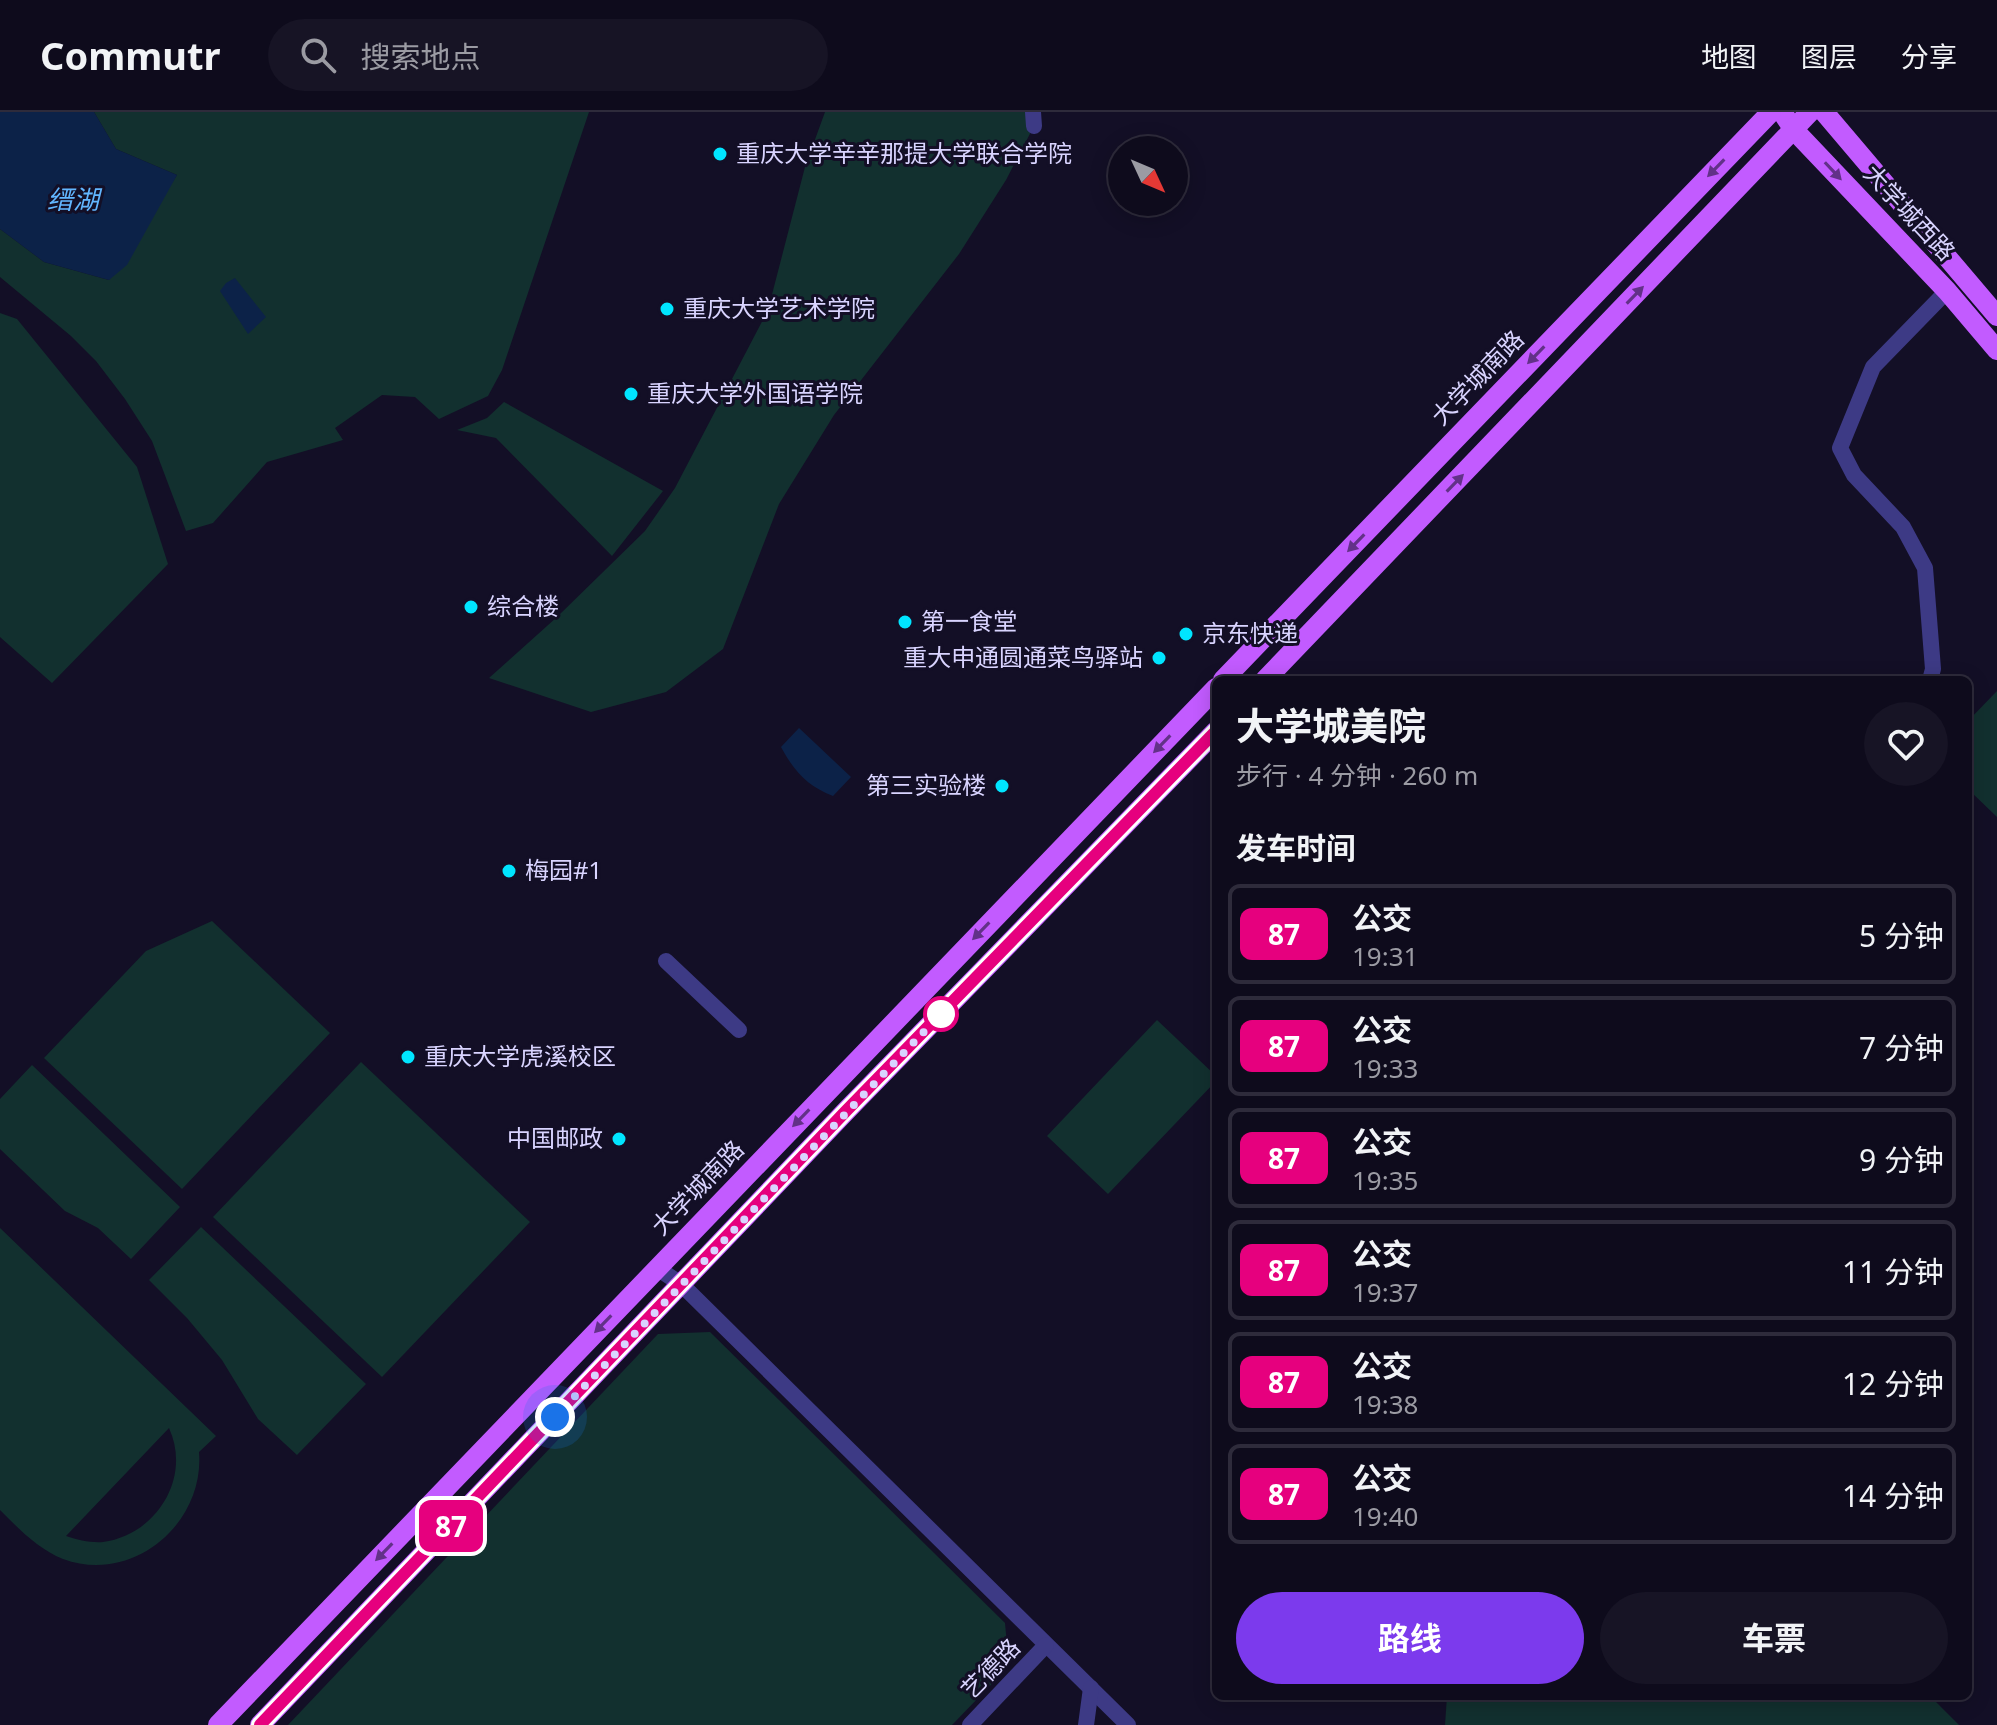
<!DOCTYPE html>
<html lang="zh">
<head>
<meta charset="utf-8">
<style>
	body { margin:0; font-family:"Noto Sans","Noto Sans SC",sans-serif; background:#171425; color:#f1f3f6; height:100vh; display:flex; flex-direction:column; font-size:30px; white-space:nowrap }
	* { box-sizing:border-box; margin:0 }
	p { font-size:26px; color:#9b9ba3 }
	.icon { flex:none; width:44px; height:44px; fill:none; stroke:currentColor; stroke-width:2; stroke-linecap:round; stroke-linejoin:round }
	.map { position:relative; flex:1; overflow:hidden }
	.drawer { position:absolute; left:1212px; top:564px; width:760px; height:1024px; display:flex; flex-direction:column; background:#0e0b1c; border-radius:12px; box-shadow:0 4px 20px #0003,0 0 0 2px #2e2b3b }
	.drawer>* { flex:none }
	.badge { padding:0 16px; border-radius:12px; font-size:28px; line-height:52px }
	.needle { width:52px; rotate:134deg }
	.tools { position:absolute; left:1108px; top:24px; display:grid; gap:16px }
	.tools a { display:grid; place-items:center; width:80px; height:80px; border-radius:50%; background:#0e0b1c; box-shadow:0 4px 20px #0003,0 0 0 2px #2e2b3b; font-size:40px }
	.you { position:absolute; width:40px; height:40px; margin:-20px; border:6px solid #fff; border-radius:50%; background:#1a73e8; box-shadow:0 0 0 12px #1a73e833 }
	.map>.badge { position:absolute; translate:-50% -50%; box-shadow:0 0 0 4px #fff }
	h2 { padding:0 24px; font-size:30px; line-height:72px }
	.round { display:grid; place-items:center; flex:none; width:84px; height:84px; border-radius:42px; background:#171425 }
	.head { display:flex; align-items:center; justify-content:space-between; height:136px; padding:0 24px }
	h1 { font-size:38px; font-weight:700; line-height:60px }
	.primary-button { display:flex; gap:16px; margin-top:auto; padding:16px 24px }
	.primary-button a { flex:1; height:92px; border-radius:48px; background:#7c3aed; color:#fff; font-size:32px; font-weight:700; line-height:92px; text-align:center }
	.primary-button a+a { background:#171425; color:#f1f3f6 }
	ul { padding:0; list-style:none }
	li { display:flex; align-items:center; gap:24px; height:100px; margin:0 16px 12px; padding:0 8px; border:4px solid #2e2b3b; border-radius:12px }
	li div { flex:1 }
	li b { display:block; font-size:30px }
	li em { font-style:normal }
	li .badge { min-width:88px; font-weight:700; text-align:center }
	header { display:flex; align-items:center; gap:48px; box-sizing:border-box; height:112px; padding:0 40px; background:#0e0b1c; border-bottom:2px solid #2e2b3b }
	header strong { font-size:38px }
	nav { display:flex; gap:44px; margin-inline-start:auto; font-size:28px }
	.search { width:560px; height:72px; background:#171425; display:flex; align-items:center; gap:20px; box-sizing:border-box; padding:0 28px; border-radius:44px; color:#9b9ba3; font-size:30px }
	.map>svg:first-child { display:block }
</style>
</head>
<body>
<header>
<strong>Commutr</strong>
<div class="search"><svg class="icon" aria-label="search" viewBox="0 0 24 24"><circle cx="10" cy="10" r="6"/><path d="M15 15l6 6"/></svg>搜索地点</div>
<nav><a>地图</a><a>图层</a><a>分享</a></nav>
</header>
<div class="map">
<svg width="1997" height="1613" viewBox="0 0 1997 1613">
	<rect width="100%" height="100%" fill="#130f26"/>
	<g fill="#12302f" fill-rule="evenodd">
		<polygon points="94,0 589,0 502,258 488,284 439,307 415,285 382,283 335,316 343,328 267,350 213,411 186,419 152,329 125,287 96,249 71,224 0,165 0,117 44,150 109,168 177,63 116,37"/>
		<polygon points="825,0 1033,0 1034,14 1006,68 959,142 834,303 779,392 723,537 666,580 591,600 489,566 557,505 645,419 675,376 768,198 805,55"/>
		<polygon points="0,201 17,207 137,355 168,452 52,571 0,525"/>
		<polygon points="504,290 663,379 612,444 496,326 457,318 487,306"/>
		<polygon points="1997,579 1997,705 1968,677 1968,609"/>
		<polygon points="212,809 330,921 182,1077 44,946 146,839"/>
		<polygon points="1157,908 1216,964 1216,969 1108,1082 1047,1024"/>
		<polygon points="361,950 530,1110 382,1265 213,1105"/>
		<polygon points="32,953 180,1095 131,1147 98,1116 65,1099 0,1037 0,987"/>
		<polygon points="201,1115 366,1272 297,1343 258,1307 222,1248 187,1206 149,1168"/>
		<path d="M0,1116l216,208 -17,16c6,71 -66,133 -136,107 -25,-10 -44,-30 -63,-49zM169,1316c23,50 -13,107 -66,114 -12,1 -25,-2 -37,-6z"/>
		<polygon points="710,1220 1005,1511 1009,1554 952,1613 288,1613 658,1222"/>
		<polygon points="1447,1584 1930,1584 1959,1613 1445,1613"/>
	</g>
	<g fill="#0c2248">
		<polygon points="0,0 94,0 116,37 177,63 127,153 109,168 44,150 0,117"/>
		<polygon points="235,166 266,205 248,222 220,179 226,171"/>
		<path d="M799,616l52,49 -18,19c-26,-10 -39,-25 -52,-49z"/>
	</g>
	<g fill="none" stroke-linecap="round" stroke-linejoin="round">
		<g stroke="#3d3a85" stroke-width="16">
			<polyline points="1033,0 1034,14"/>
			<polyline points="1930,568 1933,557 1925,456 1903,415 1854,363 1840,336 1873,255 1947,179"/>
			<polyline points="666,849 739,918"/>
			<polyline points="657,1156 681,1172 1128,1613"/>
			<polyline points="970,1613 1046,1533"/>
			<polyline points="1086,1613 1091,1576"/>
		</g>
		<g stroke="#c25bff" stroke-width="20">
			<polyline points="1782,0 1794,18 1947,179 1997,238"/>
			<polyline points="1824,0 1997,204"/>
			<polyline points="1223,568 1771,0"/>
			<polyline points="1265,568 1810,0"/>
			<polyline points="218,1613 1216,576"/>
			<polyline points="260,1613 846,999 1216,619"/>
		</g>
	</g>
	<defs><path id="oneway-solid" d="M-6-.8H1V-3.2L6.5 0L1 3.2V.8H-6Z" transform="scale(2)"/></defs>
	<g fill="#623188">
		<use href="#oneway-solid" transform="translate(1716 56) rotate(134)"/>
		<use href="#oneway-solid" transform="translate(1833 59) rotate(47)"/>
		<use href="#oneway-solid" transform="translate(1635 183) rotate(-46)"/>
		<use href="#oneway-solid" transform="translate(1536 243) rotate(134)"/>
		<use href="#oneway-solid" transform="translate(1455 371) rotate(-46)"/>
		<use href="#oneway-solid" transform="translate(1356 431) rotate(134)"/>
		<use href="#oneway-solid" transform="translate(1162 632) rotate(134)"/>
		<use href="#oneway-solid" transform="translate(981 819) rotate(134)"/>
		<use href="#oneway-solid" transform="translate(801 1006) rotate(134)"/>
		<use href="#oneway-solid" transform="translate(603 1212) rotate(134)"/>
		<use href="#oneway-solid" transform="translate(384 1440) rotate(134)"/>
	</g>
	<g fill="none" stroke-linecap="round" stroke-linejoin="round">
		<g stroke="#fff" stroke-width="18">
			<polyline id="line" points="260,1613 846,999 1216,619"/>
		</g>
		<use href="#line" stroke="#e6007e" stroke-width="12"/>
		<polyline stroke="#d9d4ff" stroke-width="8" stroke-dasharray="0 14.4" points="555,1305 941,902"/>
	</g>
	<g fill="#00e5ff" stroke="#130f26" stroke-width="3">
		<circle cx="720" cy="42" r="8"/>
		<circle cx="667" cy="197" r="8"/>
		<circle cx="631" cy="282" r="8"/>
		<circle cx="471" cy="495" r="8"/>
		<circle cx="905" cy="510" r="8"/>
		<circle cx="1186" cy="522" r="8"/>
		<circle cx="1159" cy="546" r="8"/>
		<circle cx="1002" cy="674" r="8"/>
		<circle cx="509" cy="759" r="8"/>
		<circle cx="408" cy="945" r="8"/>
		<circle cx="619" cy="1027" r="8"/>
	</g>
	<circle fill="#fff" stroke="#e6007e" stroke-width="4" cx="941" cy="902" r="16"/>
	<g text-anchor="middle" stroke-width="6" stroke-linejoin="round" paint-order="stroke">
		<g font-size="24" fill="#d9d4ff" stroke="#130f26" text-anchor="start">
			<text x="736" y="50">重庆大学辛辛那提大学联合学院</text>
			<text x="683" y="205">重庆大学艺术学院</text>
			<text x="647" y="290">重庆大学外国语学院</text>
			<text x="487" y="503">综合楼</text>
			<text x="921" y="518">第一食堂</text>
			<text x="1202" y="530">京东快递</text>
			<text x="1143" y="554" text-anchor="end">重大申通圆通菜鸟驿站</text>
			<text x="986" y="682" text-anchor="end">第三实验楼</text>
			<text x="525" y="767">梅园#1</text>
			<text x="424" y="953">重庆大学虎溪校区</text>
			<text x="603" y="1035" text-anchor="end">中国邮政</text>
		</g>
		<g font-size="24" fill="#d9d4ff" stroke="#130f26">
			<text transform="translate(1909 101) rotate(47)" y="8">大学城西路</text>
			<text transform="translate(1478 266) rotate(-46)" y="8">大学城南路</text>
			<text transform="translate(698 1076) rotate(-46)" y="8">大学城南路</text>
			<text transform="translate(991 1557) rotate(-46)" y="8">艺德路</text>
		</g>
		<g font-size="26" font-style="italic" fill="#62b6ff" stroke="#130f26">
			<text x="73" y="97">缙湖</text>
		</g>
	</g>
</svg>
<div class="tools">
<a><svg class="needle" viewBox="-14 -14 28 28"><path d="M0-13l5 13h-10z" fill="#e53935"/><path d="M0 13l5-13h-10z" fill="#9b9ba3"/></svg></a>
</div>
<div class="you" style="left:555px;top:1305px"></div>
<b class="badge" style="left:451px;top:1414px;background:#e6007e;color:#fff">87</b>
<section class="drawer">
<div class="head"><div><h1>大学城美院</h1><p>步行 · 4 分钟 · 260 m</p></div><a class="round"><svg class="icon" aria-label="heart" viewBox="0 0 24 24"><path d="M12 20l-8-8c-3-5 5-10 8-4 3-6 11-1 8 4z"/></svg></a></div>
<h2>发车时间</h2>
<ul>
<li><span class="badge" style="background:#e6007e;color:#fff">87</span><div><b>公交</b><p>19:31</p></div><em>5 分钟</em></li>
<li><span class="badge" style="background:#e6007e;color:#fff">87</span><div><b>公交</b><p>19:33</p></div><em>7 分钟</em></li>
<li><span class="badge" style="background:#e6007e;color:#fff">87</span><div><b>公交</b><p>19:35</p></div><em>9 分钟</em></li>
<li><span class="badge" style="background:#e6007e;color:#fff">87</span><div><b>公交</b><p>19:37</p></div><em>11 分钟</em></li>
<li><span class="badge" style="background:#e6007e;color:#fff">87</span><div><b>公交</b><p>19:38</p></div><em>12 分钟</em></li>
<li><span class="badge" style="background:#e6007e;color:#fff">87</span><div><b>公交</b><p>19:40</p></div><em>14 分钟</em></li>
</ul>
<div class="primary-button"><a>路线</a><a>车票</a></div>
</section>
</div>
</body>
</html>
